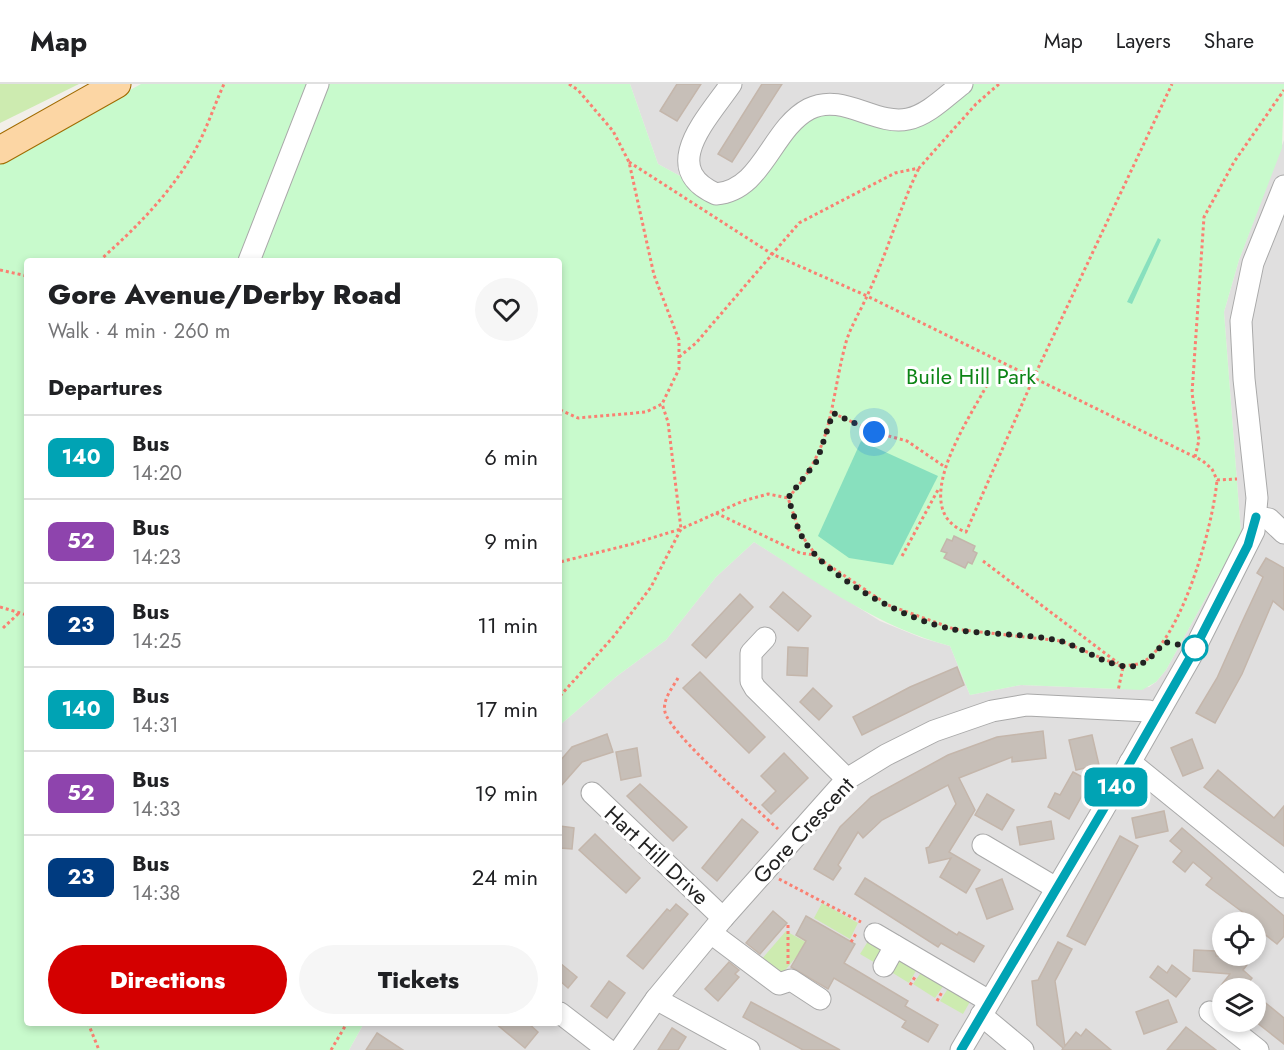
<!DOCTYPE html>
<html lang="en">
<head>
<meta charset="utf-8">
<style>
	body { margin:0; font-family:Jost,sans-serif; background:#f6f6f6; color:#202124; height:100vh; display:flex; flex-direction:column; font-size:22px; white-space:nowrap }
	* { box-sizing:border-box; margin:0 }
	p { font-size:20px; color:#757577 }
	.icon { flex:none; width:33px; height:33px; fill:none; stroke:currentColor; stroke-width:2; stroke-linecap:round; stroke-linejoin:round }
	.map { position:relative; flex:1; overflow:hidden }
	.drawer { position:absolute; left:24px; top:174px; width:538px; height:768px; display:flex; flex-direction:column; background:#fff; border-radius:6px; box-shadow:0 3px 9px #0003 }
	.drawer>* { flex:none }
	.badge { padding:0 12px; border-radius:9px; font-size:21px; line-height:39px }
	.controls { position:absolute; left:1212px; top:828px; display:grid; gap:12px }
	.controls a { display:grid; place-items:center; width:54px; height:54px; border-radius:50%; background:#fff; box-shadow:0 3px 9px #0003; font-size:30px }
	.you { position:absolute; width:30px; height:30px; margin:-15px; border:4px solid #fff; border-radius:50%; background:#1a73e8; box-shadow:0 0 0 9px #1a73e833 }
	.map>.badge { position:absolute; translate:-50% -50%; box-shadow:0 0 0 3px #fff }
	h2 { padding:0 24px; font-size:22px; line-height:54px }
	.round { display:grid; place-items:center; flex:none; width:63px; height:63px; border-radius:32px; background:#f6f6f6 }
	.summary { display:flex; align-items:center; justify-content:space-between; height:102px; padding:0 24px }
	h1 { font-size:28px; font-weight:800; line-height:45px }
	.action { display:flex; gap:12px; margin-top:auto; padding:12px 24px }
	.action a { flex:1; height:69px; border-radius:36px; background:#d40000; color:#fff; font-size:24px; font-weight:800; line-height:69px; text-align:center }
	.action a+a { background:#f6f6f6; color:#202124 }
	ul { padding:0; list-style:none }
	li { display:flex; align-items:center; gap:18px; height:84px; padding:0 24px; border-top:2px solid #e0e0e0 }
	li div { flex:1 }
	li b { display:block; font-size:22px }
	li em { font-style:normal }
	li .badge { min-width:66px; font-weight:700; text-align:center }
	header { display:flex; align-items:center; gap:36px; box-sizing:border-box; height:84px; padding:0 30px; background:#fff; border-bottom:2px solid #e0e0e0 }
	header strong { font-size:28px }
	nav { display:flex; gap:33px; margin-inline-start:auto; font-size:21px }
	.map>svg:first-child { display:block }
</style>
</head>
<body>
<header>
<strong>Map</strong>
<nav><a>Map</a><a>Layers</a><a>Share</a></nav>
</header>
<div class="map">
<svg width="1284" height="966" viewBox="0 0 1284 966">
	<rect width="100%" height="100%" fill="#f2efe9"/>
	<g fill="#e0dfdf" fill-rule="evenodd">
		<polygon points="630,0 972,0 724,116 658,80"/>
		<path d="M1284,56v910h-935l15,-27h196v-298l57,-49 49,-36 50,-63 38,-35 126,79 42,17 28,8 20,49 51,-10 97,4 31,-2 7,-5 10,-12 75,-136 -17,-222 15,-52zM1222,838h34v34h-34zM1222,904h34v34h-34z"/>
	</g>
	<g fill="#cdebb0">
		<polygon points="0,0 79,0 0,39"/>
		<polygon points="822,819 858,839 850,855 814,834"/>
		<polygon points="786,847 843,879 834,894 797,872 776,897 755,883"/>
		<polygon points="870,854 883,866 877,880 860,870"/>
		<polygon points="898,875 917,885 909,899 888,886"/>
		<polygon points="922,887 944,901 935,914 913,900"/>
		<polygon points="949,903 971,916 963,930 940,917"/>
	</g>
	<path fill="#c8facc" d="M141,0h489l28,80 66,36 69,-89 124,15 55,-42h312l-2,64 -43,112 -15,52 17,222 -75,136 -10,12 -14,8 -121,-5 -51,10 -20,-49c-73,-19 -133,-64 -196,-104l-38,35 -50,63 -49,36 -57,49v-464h-533v762h337l-15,27h-349v-888z"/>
	<g fill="#88e0be">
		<polygon points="1158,154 1161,156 1132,220 1127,218"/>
		<polygon points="861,357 938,392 893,481 849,474 818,452"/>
	</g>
	<g fill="#c7bfb8" stroke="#c4b6ab" stroke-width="1.5">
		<polygon points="677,0 701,0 677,37 660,27"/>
		<polygon points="762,0 782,0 732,78 718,70"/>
		<polygon points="954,452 975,462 973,467 977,469 972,480 968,478 965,484 944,474 947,469 941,467 947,455 952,457"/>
		<polygon points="1266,474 1284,484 1284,526 1273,517 1242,590 1215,639 1196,629 1217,594 1242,538 1263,493 1257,489"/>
		<polygon points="783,508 811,532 798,547 770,523"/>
		<polygon points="740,510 753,523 706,574 692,561"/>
		<polygon points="788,563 808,564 807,592 787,591"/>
		<polygon points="957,583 964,601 862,651 853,633 910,603"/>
		<polygon points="700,588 765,653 749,669 683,604"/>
		<polygon points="813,604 832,622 819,636 800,618"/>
		<polygon points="1043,647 1046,674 1012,678 1012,673 959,694 975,726 949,768 980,786 966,809 940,793 951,774 929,779 926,764 929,763 956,720 948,701 882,736 863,754 858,748 838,781 841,784 833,796 814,785 840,743 871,713 948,671 997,653"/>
		<polygon points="607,650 613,668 582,678 560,703 560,677 572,663"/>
		<polygon points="1092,651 1099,681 1076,686 1069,656"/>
		<polygon points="1192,655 1203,684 1183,692 1171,664"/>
		<polygon points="637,664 641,692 621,696 616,668"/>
		<polygon points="784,669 808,694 771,730 762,721 776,707 761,692"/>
		<polygon points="1218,686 1274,734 1284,722 1284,762 1204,703"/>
		<polygon points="1073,688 1090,697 1069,735 1048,723 1055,709 1060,711"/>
		<polygon points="640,700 687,743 673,757 627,712"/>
		<polygon points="987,710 1014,726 1002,746 975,731"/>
		<polygon points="1164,727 1168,747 1136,754 1132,734"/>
		<polygon points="742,735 758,748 717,797 702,784"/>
		<polygon points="1051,737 1054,755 1020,761 1017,743"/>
		<polygon points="560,742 574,744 572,765 560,764"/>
		<polygon points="1182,744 1284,832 1284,852 1277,860 1258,845 1256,838 1206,801 1212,794 1193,778 1185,788 1173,778 1182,767 1170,757"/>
		<polygon points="595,750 640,794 626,809 579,766"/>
		<polygon points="1120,752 1138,762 1085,861 1067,852"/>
		<polygon points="865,794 957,851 959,848 984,862 974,878 941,859 938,863 855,810"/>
		<polygon points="1002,795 1013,825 987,835 976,805"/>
		<polygon points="676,820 688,830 643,885 627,872 667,825 670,827"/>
		<polygon points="773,827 787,839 760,870 746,859"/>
		<polygon points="806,832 855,860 844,879 908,917 905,922 938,941 928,958 902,943 906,937 834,894 828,905 791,883 806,857 796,851"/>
		<polygon points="1058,858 1072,865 1055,897 1065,962 1076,948 1081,952 1086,945 1111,966 1062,966 1063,964 1037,941 1032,897 1038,896"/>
		<polygon points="1194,866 1216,867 1216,872 1235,872 1247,881 1243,886 1252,894 1244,904 1219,904 1230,890 1193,887"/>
		<polygon points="729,878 739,886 735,890 739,893 718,917 705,905"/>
		<polygon points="560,879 577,893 568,904 560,897"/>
		<polygon points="1172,881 1190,895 1176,913 1150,893 1158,882 1167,889"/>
		<polygon points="609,897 625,909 607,934 591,922"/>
		<polygon points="1256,911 1284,934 1284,960 1256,938"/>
		<polygon points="1168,916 1177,938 1144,950 1136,928"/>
		<polygon points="751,918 781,934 840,966 803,966 743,933"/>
		<polygon points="495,939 528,939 538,948 525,964"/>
		<polygon points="1186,943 1216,966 1167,966"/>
		<polygon points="672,944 686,953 678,966 658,966"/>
		<polygon points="377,949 403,966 366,966"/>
	</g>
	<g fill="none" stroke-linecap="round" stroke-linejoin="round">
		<g stroke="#a9a9a9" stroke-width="23">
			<g id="minor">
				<path d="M731,0c-24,35 -73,84 -15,110 47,-4 55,-65 93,-85 34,-17 66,17 99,10 20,-4 38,-23 54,-35"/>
				<polyline points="249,177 318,0"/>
				<polyline points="1256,433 1269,435 1284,449"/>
				<polyline points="765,554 751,569 751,597 755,604 847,695"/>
				<polyline points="1130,678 1284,803"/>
				<polyline points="592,709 723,834"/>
				<polyline points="983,761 1056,804"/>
				<polyline points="711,849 779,900 791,896 820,915"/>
				<polyline points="875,850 989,917"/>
				<polyline points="884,882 895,862"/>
				<polyline points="656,915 749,966"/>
				<polyline points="1210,928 1258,966"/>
				<polyline points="560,929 608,966"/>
				<polyline points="981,931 1023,966"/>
				<polyline points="620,966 656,915 723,834 847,695 886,671 934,647 992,627 1027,621 1149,627 1157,630"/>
				<polyline points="961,966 1103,726 1191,572 1254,447 1257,414 1244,295 1241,237 1253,179 1284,102"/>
			</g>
		</g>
		<g stroke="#a06b00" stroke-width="29">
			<polyline id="major" points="0,66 117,0"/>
		</g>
		<g stroke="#fa8072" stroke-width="3" stroke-dasharray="3 3" stroke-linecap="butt">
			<polyline points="569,0 578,6 613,47 629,78 654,191 679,256 679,285 662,320"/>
			<path d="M629,78l143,92 95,42c20,-42 32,-87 52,-128"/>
			<path d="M99,177c36,-32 71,-67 95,-109 12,-21 20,-46 30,-68"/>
			<polyline points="0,186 27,192"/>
			<polyline points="679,273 696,259 799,139 895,89 919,84 976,20 999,0"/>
			<path d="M987,301c-18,34 -81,125 -21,147l68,-155 138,-293"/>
			<polyline points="560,326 578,334 646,328 662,320 668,338 681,445 632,460 560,478"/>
			<polyline points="833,329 874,348 907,357 945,383"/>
			<polyline points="1195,373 1199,356 1192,309 1204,133 1234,78 1284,6"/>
			<path d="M788,414c46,-51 41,-90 57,-152 4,-17 15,-34 22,-50l336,165 9,8 5,11 20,-1"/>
			<polyline points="716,429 800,469 815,471"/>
			<polyline points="902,472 939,404"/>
			<polyline points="983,477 1118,579"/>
			<polyline points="0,523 27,531"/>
			<polyline points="3,544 19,529"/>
			<path d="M1123,582c7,-1 17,-1 22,-5 38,-27 68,-135 72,-181"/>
			<path d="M678,594c-5,9 -16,22 -13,34 5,22 92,97 113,117"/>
			<polyline points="560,612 614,552 651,503 681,445 743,417 768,410 788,414 800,449 818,474 888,521 954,545 1061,557 1123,583 1118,607"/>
			<polyline points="779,795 861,838"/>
			<polyline points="851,858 857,848"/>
			<polyline points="788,880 788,838"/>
			<polyline points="910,901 915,893"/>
			<polyline points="937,917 942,908"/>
			<polyline points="88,939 99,966"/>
			<polyline points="331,966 347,939"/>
		</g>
		<use href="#minor" stroke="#fff" stroke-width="21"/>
		<use href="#major" stroke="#fcd6a4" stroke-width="27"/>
	</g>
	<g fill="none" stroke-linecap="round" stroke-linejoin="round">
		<g stroke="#fff" stroke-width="14">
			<polyline id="line" points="961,966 1103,726 1191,572 1248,461 1256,433"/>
		</g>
		<use href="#line" stroke="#00a3b4" stroke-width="9"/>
		<path stroke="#222" stroke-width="6" stroke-dasharray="0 10.8" d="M874,348l-41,-19 -16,48 -29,37c6,16 9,33 19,47 27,37 103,77 149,85 34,5 71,3 104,11 25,6 61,38 86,20 7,-5 13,-13 19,-19l30,6"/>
	</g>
	<circle fill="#fff" stroke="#00a3b4" stroke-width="3" cx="1195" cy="564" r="12"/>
	<g text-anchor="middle" stroke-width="6" stroke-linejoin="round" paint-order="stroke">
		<g font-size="22" fill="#0c8416" stroke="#fff">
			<text x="971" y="300">Buile Hill Park</text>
		</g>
		<g font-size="22" fill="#222" stroke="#fff">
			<text transform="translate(803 746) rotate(-47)" y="8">Gore Crescent</text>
			<text transform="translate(657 771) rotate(43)" y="8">Hart Hill Drive</text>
		</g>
	</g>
</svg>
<div class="controls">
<a><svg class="icon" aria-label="locate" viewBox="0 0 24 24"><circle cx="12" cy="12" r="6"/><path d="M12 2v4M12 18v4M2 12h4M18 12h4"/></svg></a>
<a><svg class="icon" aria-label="layers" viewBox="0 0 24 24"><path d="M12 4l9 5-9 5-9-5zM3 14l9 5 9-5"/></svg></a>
</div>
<div class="you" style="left:874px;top:348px"></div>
<b class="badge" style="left:1116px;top:703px;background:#00a3b4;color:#fff">140</b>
<section class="drawer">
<div class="summary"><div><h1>Gore Avenue/Derby Road</h1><p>Walk · 4 min · 260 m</p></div><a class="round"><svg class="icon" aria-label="heart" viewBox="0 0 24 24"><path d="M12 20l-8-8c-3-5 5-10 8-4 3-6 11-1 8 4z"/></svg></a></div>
<h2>Departures</h2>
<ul>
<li><span class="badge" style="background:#00a3b4;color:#fff">140</span><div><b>Bus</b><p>14:20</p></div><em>6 min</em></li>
<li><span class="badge" style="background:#8e44ad;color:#fff">52</span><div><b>Bus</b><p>14:23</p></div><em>9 min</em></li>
<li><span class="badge" style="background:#003b80;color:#fff">23</span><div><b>Bus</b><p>14:25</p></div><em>11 min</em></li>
<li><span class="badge" style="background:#00a3b4;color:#fff">140</span><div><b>Bus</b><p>14:31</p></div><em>17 min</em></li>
<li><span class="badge" style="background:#8e44ad;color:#fff">52</span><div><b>Bus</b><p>14:33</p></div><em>19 min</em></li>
<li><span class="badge" style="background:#003b80;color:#fff">23</span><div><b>Bus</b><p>14:38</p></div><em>24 min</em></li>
</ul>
<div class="action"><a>Directions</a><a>Tickets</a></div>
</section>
</div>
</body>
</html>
